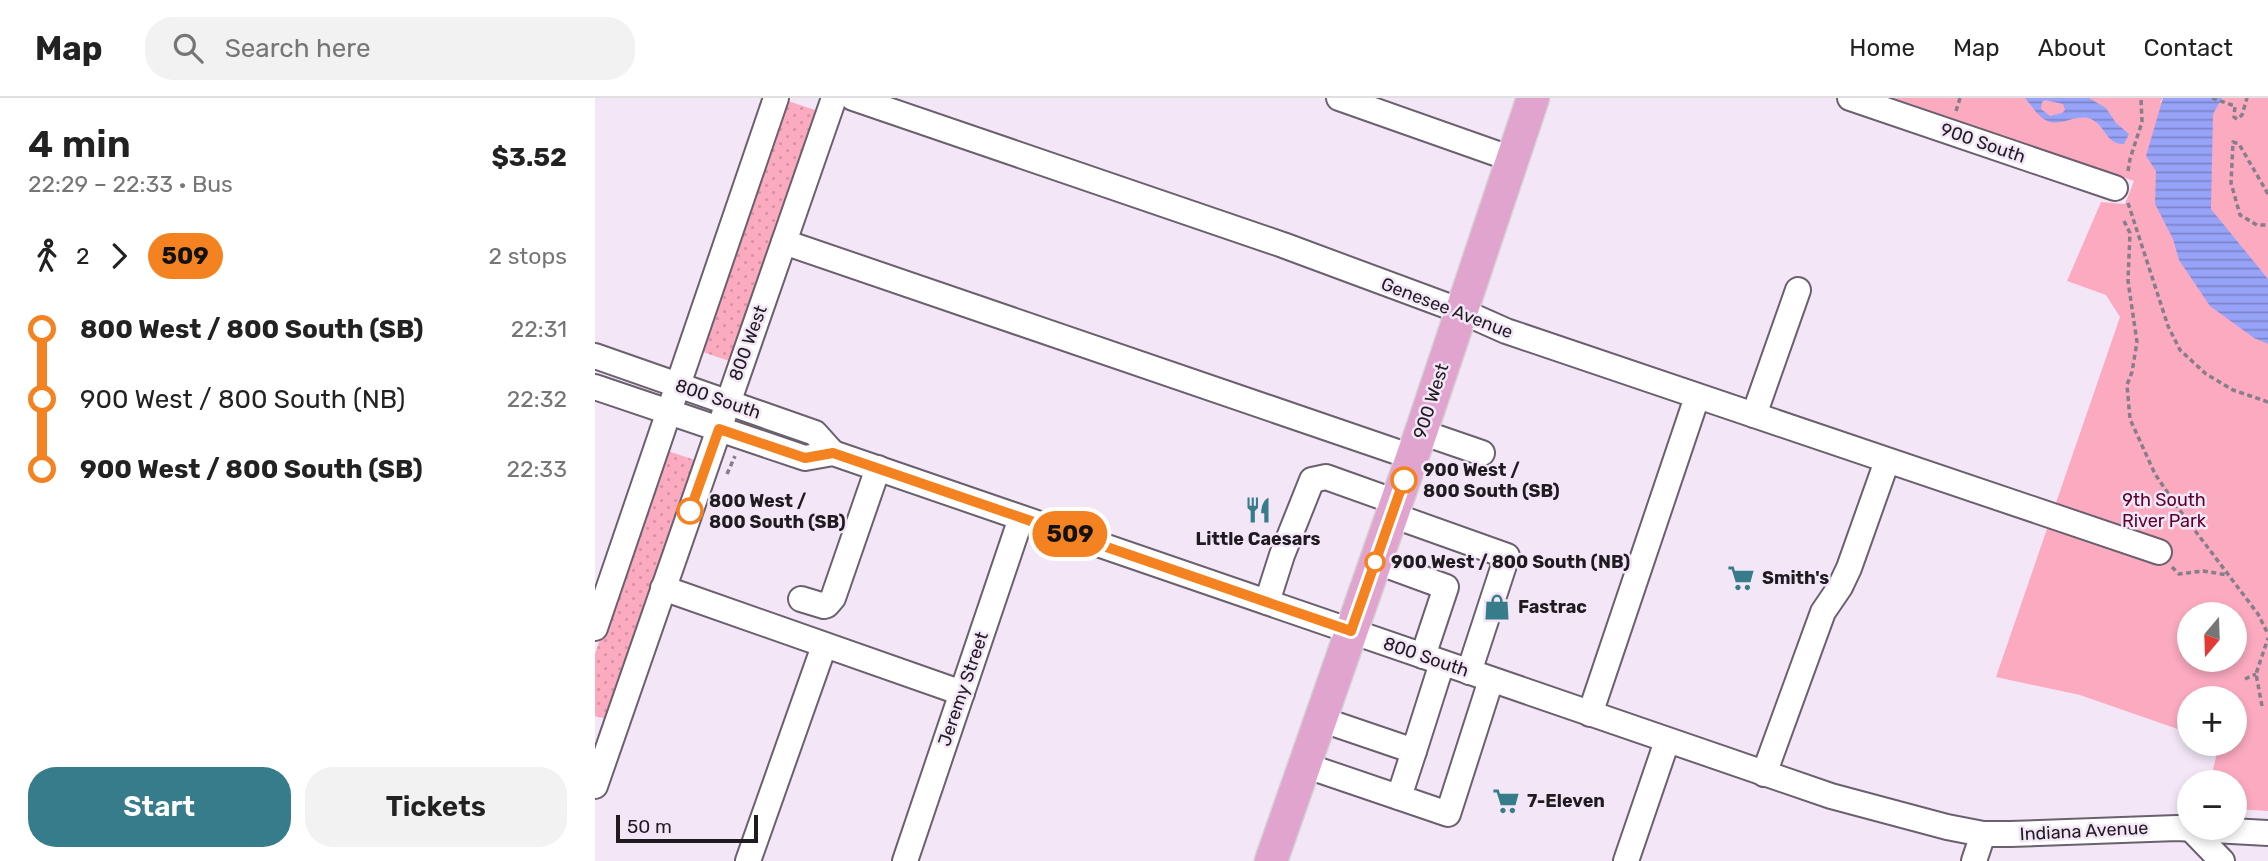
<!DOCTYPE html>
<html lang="en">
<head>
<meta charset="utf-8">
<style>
	body { margin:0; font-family:Rubik,sans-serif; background:#f2f2f2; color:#222; height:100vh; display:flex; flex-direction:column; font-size:26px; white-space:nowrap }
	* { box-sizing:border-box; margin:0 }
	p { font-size:23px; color:#767676 }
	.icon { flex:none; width:38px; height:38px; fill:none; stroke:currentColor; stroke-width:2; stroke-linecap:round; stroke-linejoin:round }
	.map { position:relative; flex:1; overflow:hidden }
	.sheet { display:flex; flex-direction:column; background:#fff; width:595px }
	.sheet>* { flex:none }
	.badge { padding:0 14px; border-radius:23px; font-size:24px; line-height:46px }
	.needle { width:46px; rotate:199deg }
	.tools { position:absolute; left:1582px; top:504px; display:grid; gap:14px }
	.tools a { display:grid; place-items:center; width:70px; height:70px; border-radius:50%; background:#fff; box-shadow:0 4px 10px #0003; font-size:35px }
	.scale { position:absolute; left:21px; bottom:18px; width:142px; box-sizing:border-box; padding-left:7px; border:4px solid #201b21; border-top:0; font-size:19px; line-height:24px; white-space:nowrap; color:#201b21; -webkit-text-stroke:5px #f3e7f7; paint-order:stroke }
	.map>.badge { position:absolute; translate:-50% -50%; box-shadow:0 0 0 4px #fff }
	.legs { display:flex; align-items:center; gap:10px; height:77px; padding:0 28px; font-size:23px }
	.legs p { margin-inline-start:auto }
	.headline { display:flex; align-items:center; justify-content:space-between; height:119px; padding:0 28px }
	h1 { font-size:38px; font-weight:600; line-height:52px }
	.cta { display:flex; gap:14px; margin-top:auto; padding:14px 28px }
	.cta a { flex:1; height:80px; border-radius:28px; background:#377c8a; color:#fff; font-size:28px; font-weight:600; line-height:80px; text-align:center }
	.cta a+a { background:#f2f2f2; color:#222 }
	ul { padding:0 28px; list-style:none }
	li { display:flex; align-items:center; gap:24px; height:70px; font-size:26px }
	li i { display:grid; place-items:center; width:10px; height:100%; margin:0 9px; background:currentColor }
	li i::after { content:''; width:18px; height:18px; margin:-9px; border:5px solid; border-radius:50%; background:#fff }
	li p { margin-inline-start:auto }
	li:first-child i { background:linear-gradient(#0000 50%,currentColor 0) }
	li:last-child i { background:linear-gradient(currentColor 50%,#0000 0) }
	header { display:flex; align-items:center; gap:42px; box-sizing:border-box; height:98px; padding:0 35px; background:#fff; border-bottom:2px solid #e0e0e0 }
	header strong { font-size:33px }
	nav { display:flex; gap:38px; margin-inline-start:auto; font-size:24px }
	.search { width:490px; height:63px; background:#f2f2f2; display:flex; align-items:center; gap:18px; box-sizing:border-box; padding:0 24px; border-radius:28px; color:#767676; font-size:26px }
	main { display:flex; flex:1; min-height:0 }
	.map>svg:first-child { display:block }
</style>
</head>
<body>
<header>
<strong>Map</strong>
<div class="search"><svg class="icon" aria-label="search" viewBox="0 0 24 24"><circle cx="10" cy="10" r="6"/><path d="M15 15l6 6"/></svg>Search here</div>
<nav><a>Home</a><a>Map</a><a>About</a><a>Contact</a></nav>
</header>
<main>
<section class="sheet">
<div class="headline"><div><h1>4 min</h1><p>22:29 – 22:33 · Bus</p></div><b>$3.52</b></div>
<div class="legs"><svg class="icon" aria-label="walk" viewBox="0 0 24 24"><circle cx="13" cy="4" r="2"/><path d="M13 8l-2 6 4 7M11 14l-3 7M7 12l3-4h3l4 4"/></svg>2<svg class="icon" aria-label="forward" viewBox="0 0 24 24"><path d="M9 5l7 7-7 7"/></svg><b class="badge" style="background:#f58220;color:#111">509</b><p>2 stops</p></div>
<ul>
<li><i style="color:#f58220"></i><b>800 West / 800 South (SB)</b><p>22:31</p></li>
<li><i style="color:#f58220"></i><span>900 West / 800 South (NB)</span><p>22:32</p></li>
<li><i style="color:#f58220"></i><b>900 West / 800 South (SB)</b><p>22:33</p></li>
</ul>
<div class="cta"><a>Start</a><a>Tickets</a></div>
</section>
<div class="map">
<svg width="1673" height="763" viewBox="0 0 1673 763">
	<defs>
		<pattern id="grass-dots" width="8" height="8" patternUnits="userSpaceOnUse" patternTransform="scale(1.75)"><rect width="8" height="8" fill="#fcaac0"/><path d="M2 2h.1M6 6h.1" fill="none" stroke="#d892a5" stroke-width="1.8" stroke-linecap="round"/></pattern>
		<pattern id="water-rules" width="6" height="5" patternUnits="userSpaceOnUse" patternTransform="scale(1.75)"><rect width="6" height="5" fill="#97a3f8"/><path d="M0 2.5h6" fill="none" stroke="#7b84c8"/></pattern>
	</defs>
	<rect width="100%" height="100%" fill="#f3e7f7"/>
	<g fill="url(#grass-dots)">
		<polygon points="190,2 226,14 140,265 105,253"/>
		<polygon points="70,352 106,364 12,621 0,618 0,556"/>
	</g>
	<path fill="#fcaac0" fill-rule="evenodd" d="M1298,0h270l-3,5 8,-5h100v713l-33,-2v-27h-25l7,-29 -9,-9h27v-46h-46v35l-109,-38 -84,-18 124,-360 -14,-22 -39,-14 34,-79 24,2 9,-23zM1594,516h46v46h-46z"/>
	<g fill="url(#water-rules)" fill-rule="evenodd">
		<path d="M1430,0h64l17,10 10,15 13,11 -5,10c-18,1 -18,-18 -33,-25 -15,-6 -29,8 -43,2 -9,-3 -17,-16 -23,-23zM1450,2l18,4 2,6 -3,3 -12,3 -9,-7 1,-7z"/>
		<polygon points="1568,0 1627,0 1618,16 1616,111 1673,181 1673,246 1659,240 1615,208 1584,162 1578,141 1560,106 1561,73 1551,58"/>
	</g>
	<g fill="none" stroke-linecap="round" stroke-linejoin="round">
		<g stroke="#6b606e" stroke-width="28">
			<g id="minor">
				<polyline points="258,0 688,147 866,213 911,233 1564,454"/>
				<polyline points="744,0 917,61"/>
				<polyline points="1255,0 1520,90"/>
				<polyline points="189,144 817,359"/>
				<polyline points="0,258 220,335 238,355"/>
				<polyline points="0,289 210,360 238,355 1236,698 1352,729 1388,736 1415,736 1582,730 1673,735"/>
				<polyline points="1159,317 1203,192"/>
				<polyline points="826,334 887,355"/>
				<polyline points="797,417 912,458 874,574"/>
				<polyline points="780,463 851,489 828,558"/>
				<polyline points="68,490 367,595"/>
				<polyline points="206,501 229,508 232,507 238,500 283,370"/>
				<polyline points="672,504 687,457 717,382 731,379 801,404"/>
				<polyline points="0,530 181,0"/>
				<polyline points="995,616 1102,299"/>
				<polyline points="725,621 819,653 847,565"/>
				<polyline points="709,667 853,716 896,582"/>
				<polyline points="1169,676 1228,514 1245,489 1254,470 1292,363"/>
				<polyline points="0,688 239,0"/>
				<polyline points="804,699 819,653"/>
				<polyline points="1595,730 1627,763"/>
				<polyline points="153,763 229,548"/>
				<polyline points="310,763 426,420"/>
				<polyline points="1031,763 1072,643"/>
				<polyline points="1379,763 1388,736"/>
			</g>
		</g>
		<g stroke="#d2d1d3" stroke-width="35">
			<polyline id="major" points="676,763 826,334 938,0"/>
		</g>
		<g stroke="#867e89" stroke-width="3.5" stroke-dasharray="5 3.5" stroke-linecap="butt">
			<polyline points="1617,0 1640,8 1639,19 1642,21 1647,17 1652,0"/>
			<polyline points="1361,13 1365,0"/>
			<polyline points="1533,73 1535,61 1547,24 1546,0"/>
			<polyline points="1673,96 1644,46 1638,44 1636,85 1645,117 1662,127 1673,127"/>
			<polyline points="1533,105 1573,228 1585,252 1611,276 1638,292 1673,304"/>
			<polyline points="1529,123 1535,135 1533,183 1542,244 1537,274 1532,287 1535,321 1560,376 1583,410 1663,516 1673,536"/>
			<polyline points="132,376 140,358"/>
			<polyline points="1577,469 1584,476 1608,473 1633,477"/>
			<polyline points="1650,581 1661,576"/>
			<polyline points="1667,608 1661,576 1673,540"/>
		</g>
		<use href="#minor" stroke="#fff" stroke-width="24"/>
		<use href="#major" stroke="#e0a4ce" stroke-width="32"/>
	</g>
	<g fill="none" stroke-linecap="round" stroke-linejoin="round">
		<g stroke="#fff" stroke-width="16">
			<polyline id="line-1" points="95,413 124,331 210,360 238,355 756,533 809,382"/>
		</g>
		<use href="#line-1" stroke="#f58220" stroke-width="10"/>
	</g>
	<defs>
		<g id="restaurant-bare" transform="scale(2.1)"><path d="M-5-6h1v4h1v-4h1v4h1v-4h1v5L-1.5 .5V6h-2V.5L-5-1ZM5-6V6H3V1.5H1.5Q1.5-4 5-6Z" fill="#377c8a" stroke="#f3e7f7" stroke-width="2.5" paint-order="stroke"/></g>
		<g id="supermarket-bare" transform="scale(2.1)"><path d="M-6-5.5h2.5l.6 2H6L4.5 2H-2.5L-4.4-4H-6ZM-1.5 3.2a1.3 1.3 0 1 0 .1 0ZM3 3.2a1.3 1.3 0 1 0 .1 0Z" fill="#377c8a" stroke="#f3e7f7" stroke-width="2.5" paint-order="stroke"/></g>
		<g id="shop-bare" transform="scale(2.1)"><path d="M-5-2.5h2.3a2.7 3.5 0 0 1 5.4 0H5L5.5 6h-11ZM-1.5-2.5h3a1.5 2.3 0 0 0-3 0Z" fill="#377c8a" stroke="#f3e7f7" stroke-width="2.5" paint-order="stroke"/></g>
	</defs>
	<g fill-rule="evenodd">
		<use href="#restaurant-bare" x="663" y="412"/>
		<use href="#supermarket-bare" x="1146" y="480"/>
		<use href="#shop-bare" x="902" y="509"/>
		<use href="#supermarket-bare" x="911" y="703"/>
	</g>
	<g fill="#fff" stroke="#f58220" stroke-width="3.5">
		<circle cx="809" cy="382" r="12"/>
		<circle cx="95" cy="413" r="12"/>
		<circle cx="780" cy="464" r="9"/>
	</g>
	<g text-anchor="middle" stroke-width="5" stroke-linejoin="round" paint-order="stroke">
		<g font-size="18" fill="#201b21" stroke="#f3e7f7">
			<text transform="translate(1388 45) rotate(19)" y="6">900 South</text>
			<text transform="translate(852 210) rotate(21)" y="6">Genesee Avenue</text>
			<text transform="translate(153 245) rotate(-70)" y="6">800 West</text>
			<text transform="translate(123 301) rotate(19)" y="6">800 South</text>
			<text transform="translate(836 303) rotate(-72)" y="6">900 West</text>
			<text transform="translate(831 559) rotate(19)" y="6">800 South</text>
			<text transform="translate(368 591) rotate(-71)" y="6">Jeremy Street</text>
			<text transform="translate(1489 733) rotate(-3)" y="6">Indiana Avenue</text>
		</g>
		<g font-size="18" font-weight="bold" fill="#201b21" stroke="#f3e7f7" text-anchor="start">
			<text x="828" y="378">900 West /<tspan x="828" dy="21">800 South (SB)</tspan></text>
			<text x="114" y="409">800 West /<tspan x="114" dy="21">800 South (SB)</tspan></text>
			<text x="796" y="470">900 West / 800 South (NB)</text>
		</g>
		<g font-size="18" fill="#5b002b" stroke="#f3e7f7">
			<text x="1569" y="408">9th South<tspan x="1569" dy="21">River Park</tspan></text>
		</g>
		<g font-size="18" font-weight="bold" fill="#201b21" stroke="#f3e7f7" text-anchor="start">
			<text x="663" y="447" text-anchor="middle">Little Caesars</text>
			<text x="1167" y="486">Smith's</text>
			<text x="923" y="515">Fastrac</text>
			<text x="932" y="709">7-Eleven</text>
		</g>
	</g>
</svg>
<div class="tools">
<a><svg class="needle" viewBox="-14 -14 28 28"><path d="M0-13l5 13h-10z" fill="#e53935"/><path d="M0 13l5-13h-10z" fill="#767676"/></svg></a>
<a>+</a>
<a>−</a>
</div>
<div class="scale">50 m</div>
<b class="badge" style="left:475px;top:436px;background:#f58220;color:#111">509</b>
</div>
</main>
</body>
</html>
